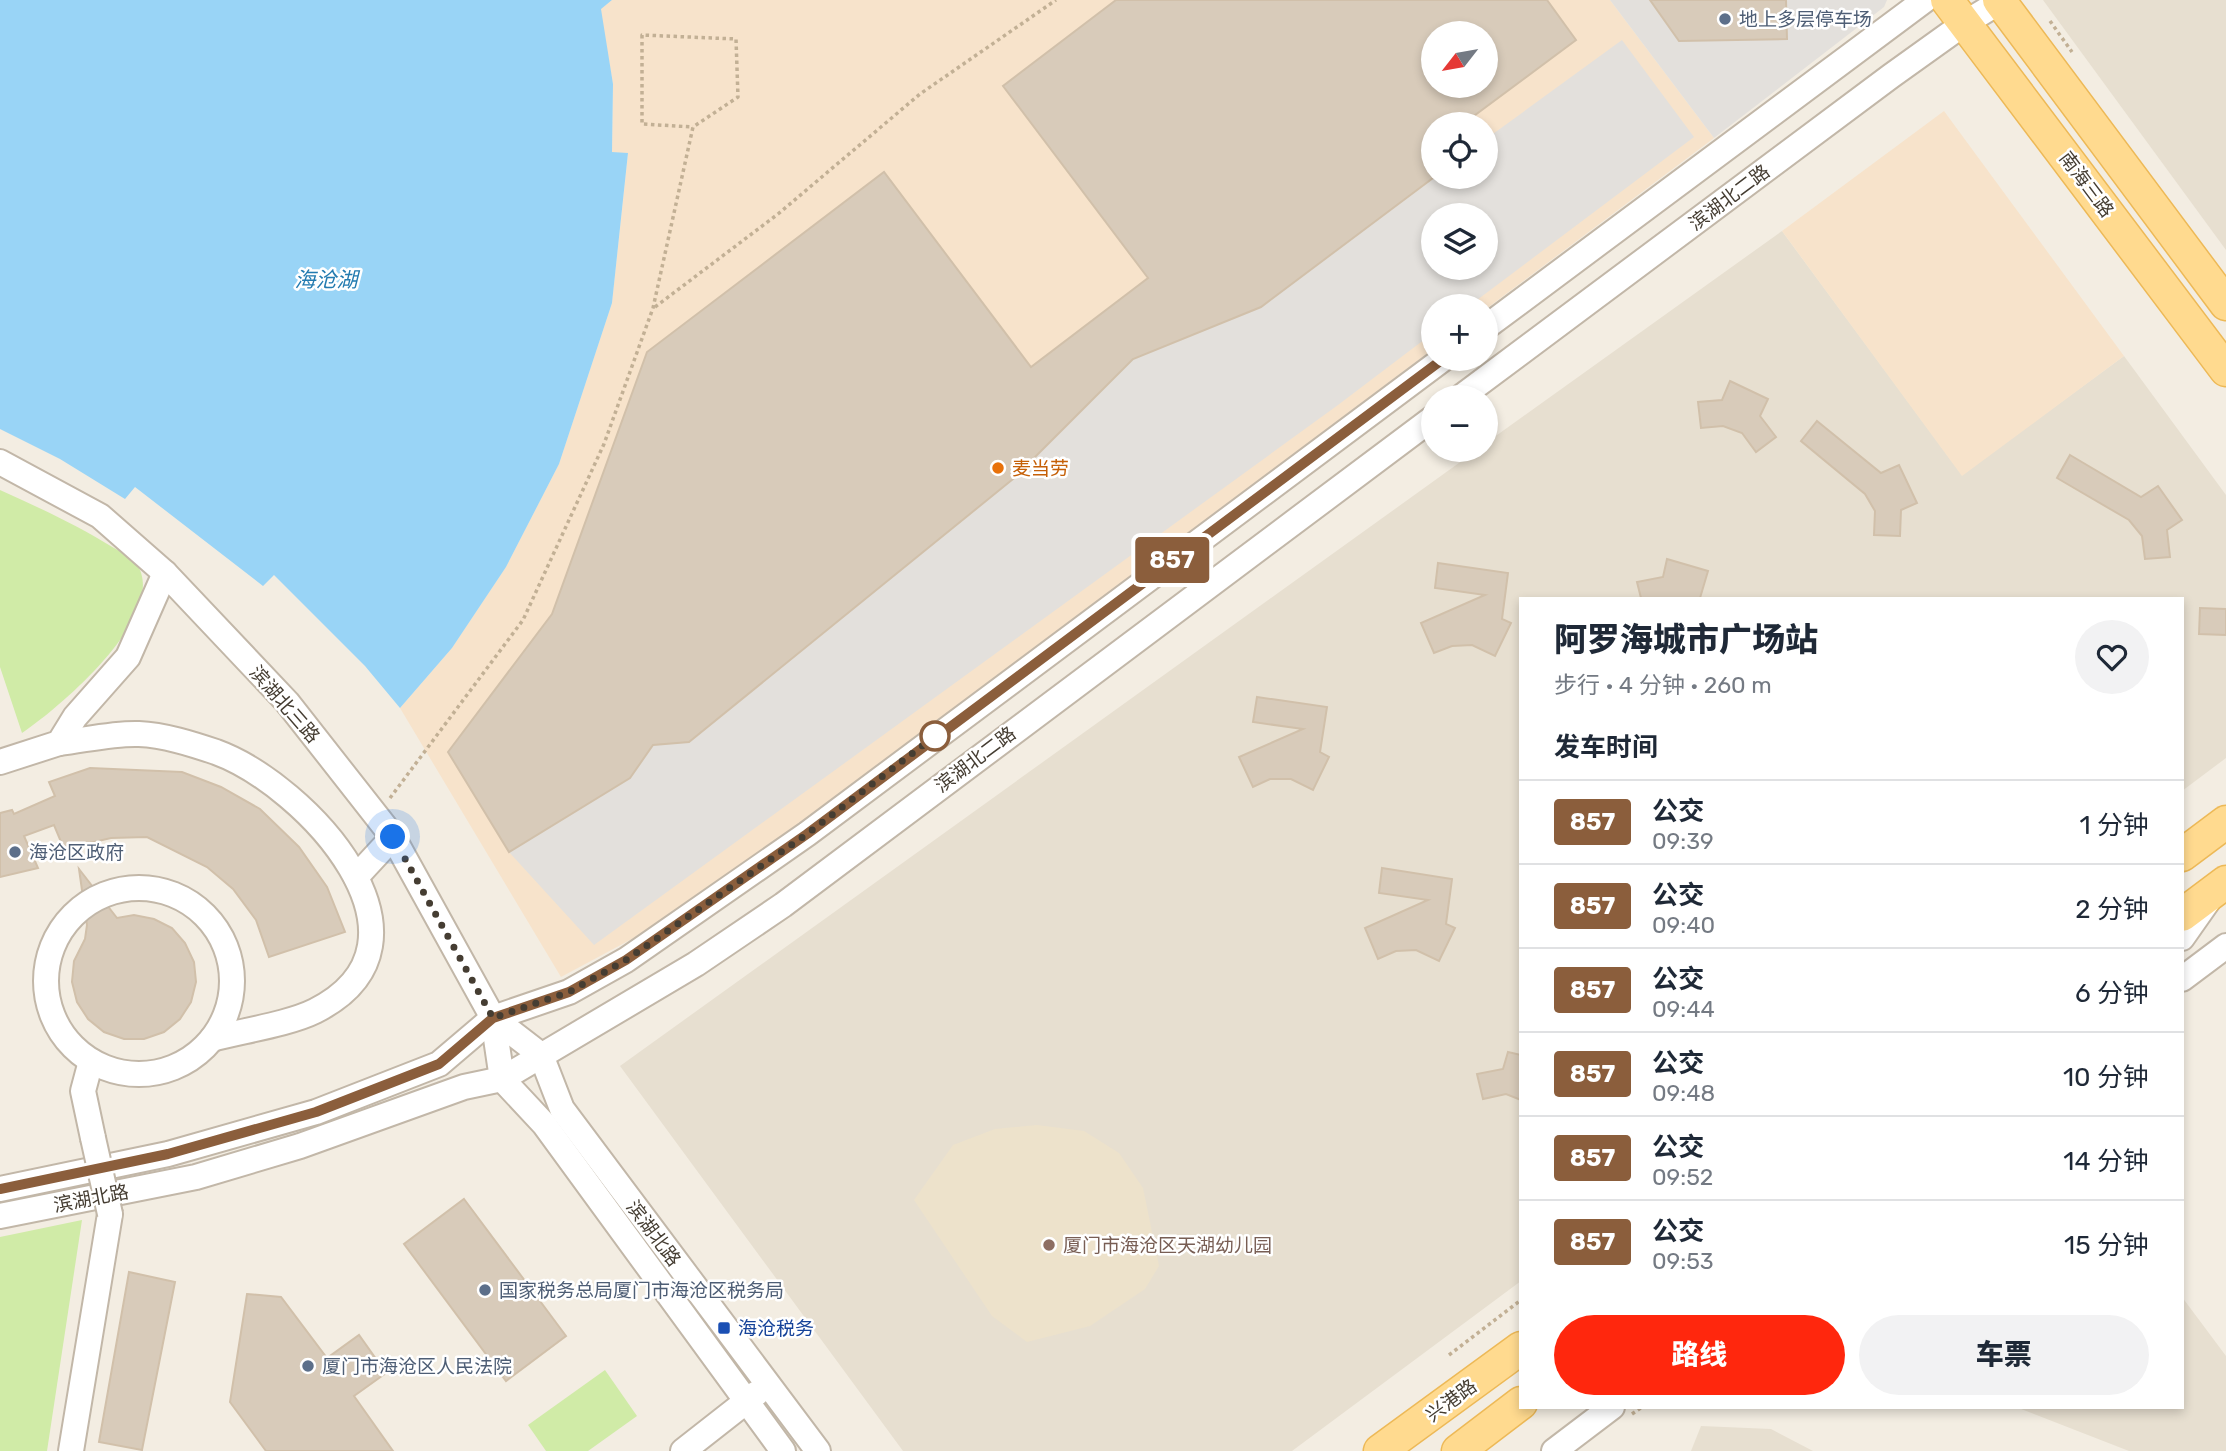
<!DOCTYPE html>
<html lang="zh">
<head>
<meta charset="utf-8">
<style>
	body { margin:0; font-family:Rubik,"Noto Sans SC",sans-serif; background:#f2f2f3; color:#1f2937; height:100vh; display:flex; flex-direction:column; font-size:26px; white-space:nowrap }
	* { box-sizing:border-box; margin:0 }
	p { font-size:23px; color:#747a83 }
	.icon { flex:none; width:38px; height:38px; fill:none; stroke:currentColor; stroke-width:2; stroke-linecap:round; stroke-linejoin:round }
	.map { position:relative; flex:1; overflow:hidden }
	.sheet { position:absolute; left:1519px; top:597px; width:665px; height:812px; display:flex; flex-direction:column; background:#fff; border-radius:0px; box-shadow:0 4px 10px #0003 }
	.sheet>* { flex:none }
	.badge { padding:0 14px; border-radius:5px; font-size:24px; line-height:46px }
	.needle { width:46px; rotate:239deg }
	.fabs { position:absolute; left:1421px; top:21px; display:grid; gap:14px }
	.fabs a { display:grid; place-items:center; width:77px; height:77px; border-radius:50%; background:#fff; box-shadow:0 4px 10px #0003; font-size:35px }
	.you { position:absolute; width:35px; height:35px; margin:-18px; border:5px solid #fff; border-radius:50%; background:#1a73e8; box-shadow:0 0 0 10px #1a73e833 }
	.map>.badge { position:absolute; translate:-50% -50%; box-shadow:0 0 0 4px #fff }
	h2 { padding:0 35px; font-size:26px; line-height:63px }
	.round { display:grid; place-items:center; flex:none; width:74px; height:74px; border-radius:37px; background:#f2f2f3 }
	.overview { display:flex; align-items:center; justify-content:space-between; height:119px; padding:0 35px }
	h1 { font-size:33px; font-weight:800; line-height:52px }
	.cta { display:flex; gap:14px; margin-top:auto; padding:14px 35px }
	.cta a { flex:1; height:80px; border-radius:42px; background:#ff270d; color:#fff; font-size:28px; font-weight:800; line-height:80px; text-align:center }
	.cta a+a { background:#f2f2f3; color:#1f2937 }
	ul { padding:0; list-style:none }
	li { display:flex; align-items:center; gap:21px; height:84px; padding:0 35px; border-top:2px solid #e0e1e3 }
	li div { flex:1 }
	li b { display:block; font-size:26px }
	li em { font-style:normal }
	li .badge { min-width:77px; font-weight:700; text-align:center }
	.map>svg:first-child { display:block }
</style>
</head>
<body>
<div class="map">
<svg width="2226" height="1451" viewBox="0 0 2226 1451">
	<rect width="100%" height="100%" fill="#f3ede2"/>
	<g fill="#e7dfd0">
		<polygon points="2043,0 2226,0 2226,250"/>
		<polygon points="1782,231 1962,475 2124,356 2226,495 2226,758 2182,791 2182,598 1521,598 1521,1281 1292,1451 903,1451 620,1066 1477,450 1486,450 1486,443"/>
		<polygon points="2182,1297 2226,1356 2226,1451 2129,1451 2016,1407 2182,1407"/>
		<polygon points="1701,1426 1771,1429 1813,1451 1691,1451"/>
	</g>
	<g fill="#f7e3cb" fill-rule="evenodd">
		<path d="M612,0h998l104,138 -228,171v-3h-53v43l-738,556 -134,72 -161,-269 52,-60 54,-81 53,-103 53,-161 16,-149 -16,-2 1,-68 -13,-75zM1433,33h53v53h-53zM1433,124h53v53h-53zM1433,215h53v53h-53z"/>
		<polygon points="1944,111 2124,356 1962,476 1782,231"/>
	</g>
	<polygon fill="#ede2cb" points="1037,1125 1084,1131 1119,1153 1143,1188 1159,1266 1145,1289 1090,1326 1027,1342 992,1316 914,1200 953,1145 995,1129"/>
	<g fill="#d0eba7">
		<path d="M0,490c40,18 77,35 114,58 7,4 18,9 22,15 36,50 -78,146 -114,170l-22,-66z"/>
		<polygon points="82,1220 47,1451 0,1451 0,1237"/>
		<polygon points="605,1370 637,1416 588,1451 546,1451 528,1425"/>
	</g>
	<g fill="#e3e0dc" fill-rule="evenodd">
		<polygon points="1610,0 1887,0 1884,7 1714,138"/>
		<path d="M1622,40l72,97 -225,169h-36v27l-95,72 -744,540 -85,-93 121,-74 23,-33 37,-3 323,-263 120,-120 128,-52 174,-130h51v-38zM1433,215h53v53h-53z"/>
	</g>
	<polygon fill="#99d4f6" points="0,0 612,0 601,9 613,84 612,152 628,153 612,303 559,464 506,567 452,648 400,708 365,666 274,575 263,586 135,487 125,499 60,459 0,429"/>
	<g fill="#d8cbba" stroke="#d1c0aa" stroke-width="2" fill-rule="evenodd">
		<path d="M1116,0h431l29,40 -113,84h-30v54l-172,129 -128,52 -120,120 -324,263 -36,3 -23,33 -121,74 -61,-100 104,-138 95,-262 237,-180 147,195 117,-89 -145,-192zM1433,33h53v53h-53z"/>
		<polygon points="1650,0 1786,0 1787,39 1679,41"/>
		<polygon points="1730,381 1768,399 1760,416 1776,437 1756,452 1742,433 1723,426 1701,428 1698,402 1722,400"/>
		<polygon points="1817,421 1881,473 1899,465 1917,503 1901,510 1900,536 1874,535 1875,511 1865,494 1801,441"/>
		<polygon points="2070,455 2141,497 2158,486 2182,520 2167,530 2170,557 2145,559 2142,536 2129,520 2057,478"/>
		<polygon points="1667,559 1708,571 1700,598 1641,598 1637,582 1663,577"/>
		<polygon points="1438,563 1508,573 1502,619 1511,623 1495,656 1472,645 1452,646 1434,653 1421,623 1485,595 1435,588"/>
		<polygon points="2200,608 2226,609 2226,635 2199,634"/>
		<polygon points="1257,697 1327,707 1320,752 1329,757 1313,790 1291,779 1270,779 1253,787 1239,757 1303,729 1253,722"/>
		<polygon points="90,768 182,772 221,787 260,809 299,847 327,887 345,932 269,957 256,920 233,889 207,867 147,837 111,838 64,849 54,825 24,836 38,868 0,877 0,813 12,810 14,814 55,796 49,782"/>
		<polygon points="1382,868 1452,879 1446,924 1455,928 1439,961 1416,950 1396,951 1378,959 1365,928 1428,900 1379,893"/>
		<polygon points="79,869 117,918 134,915 154,919 172,928 185,943 194,962 196,982 191,1002 180,1019 164,1032 144,1039 124,1039 104,1032 88,1019 77,1002 72,982 74,961 85,939 87,925"/>
		<polygon points="1508,1052 1521,1055 1521,1100 1506,1094 1483,1099 1477,1074 1503,1069"/>
		<polygon points="464,1199 566,1336 506,1381 404,1244"/>
		<polygon points="129,1272 175,1282 142,1450 99,1442"/>
		<polygon points="247,1294 281,1297 327,1358 359,1335 386,1373 354,1396 393,1451 266,1451 230,1402"/>
	</g>
	<g fill="none" stroke-linecap="round" stroke-linejoin="round">
		<g stroke="#c2b7a8" stroke-width="28">
			<g id="minor">
				<polyline points="1486,327 1925,0"/>
				<polyline points="1461,397 1891,76 1965,23 2003,0"/>
				<polyline points="0,462 100,516 165,573 287,702 393,837 493,1018 502,1079 544,1124 783,1451"/>
				<path d="M59,743c26,-3 54,-10 80,-9 25,1 53,10 77,18 90,33 236,190 99,259 -26,13 -74,20 -103,28"/>
				<polyline points="0,762 59,743 75,717 128,657 165,573"/>
				<polyline points="356,877 393,837"/>
				<circle cx="139" cy="981" r="93"/>
				<polyline points="2182,938 2208,901"/>
				<polyline points="2182,979 2226,946"/>
				<polyline points="493,1018 541,1055 562,1109 818,1451"/>
				<polyline points="91,1061 83,1091 93,1138"/>
				<polyline points="0,1189 168,1154 316,1112 439,1064 493,1018 569,992 626,960 807,834 1443,359"/>
				<polyline points="0,1216 196,1177 300,1146 464,1087 502,1079 696,964 783,905 1433,418"/>
				<polyline points="71,1451 110,1214"/>
				<polyline points="683,1451 757,1393"/>
				<polyline points="1554,1451 1612,1407"/>
			</g>
		</g>
		<g stroke="#edb957" stroke-width="35">
			<g id="major">
				<polyline points="1947,0 2226,370"/>
				<polyline points="1999,0 2226,304"/>
				<polyline points="2182,855 2226,822"/>
				<polyline points="2182,915 2226,882"/>
				<polyline points="1380,1451 1521,1348"/>
				<polyline points="1458,1451 1521,1403"/>
			</g>
		</g>
		<g stroke="#c2b095" stroke-width="3.5" stroke-dasharray="3.5 3.5" stroke-linecap="butt">
			<polyline points="2050,21 2072,52"/>
			<polyline points="655,307 778,214 920,94 1056,0"/>
			<polyline points="390,798 523,620 604,444 653,308 693,127 738,97 736,39 642,35 642,124 693,127"/>
			<polyline points="1449,1355 1521,1300"/>
			<polyline points="1632,1414 1642,1407"/>
		</g>
		<use href="#minor" stroke="#fff" stroke-width="24"/>
		<use href="#major" stroke="#ffda8f" stroke-width="32"/>
		<g stroke="#c2b7a8" stroke-width="28" stroke-linecap="butt">
			<polyline id="minor-bridge" points="93,1138 110,1214"/>
		</g>
		<use href="#minor-bridge" stroke="#fff" stroke-width="24"/>
	</g>
	<g fill="none" stroke-linecap="round" stroke-linejoin="round">
		<g stroke="#fff" stroke-width="16">
			<polyline id="line" points="0,1189 168,1154 316,1112 439,1064 493,1018 569,992 626,960 807,834 1443,359"/>
		</g>
		<use href="#line" stroke="#8b5e3c" stroke-width="10"/>
		<polyline stroke="#453d32" stroke-width="7" stroke-dasharray="0 12.6" points="393,837 493,1018 569,992 626,960 807,834 935,736"/>
	</g>
	<g fill="#5c6f8a" stroke="#fff" stroke-width="2.5">
		<circle cx="1725" cy="19" r="7"/>
		<circle cx="15" cy="852" r="7"/>
		<circle cx="485" cy="1290" r="7"/>
		<circle cx="308" cy="1366" r="7"/>
	</g>
	<circle fill="#e8710a" stroke="#fff" stroke-width="2.5" cx="998" cy="468" r="7"/>
	<circle fill="#fff" stroke="#8b5e3c" stroke-width="3.5" cx="935" cy="736" r="14"/>
	<circle fill="#8d6e63" stroke="#fff" stroke-width="2.5" cx="1049" cy="1245" r="7"/>
	<rect fill="#1a4fb4" stroke="#fff" stroke-width="2.5" x="717" y="1321" width="14" height="14" rx="3.5"/>
	<g text-anchor="middle" stroke-width="5" stroke-linejoin="round" paint-order="stroke">
		<g font-size="19" fill="#4e5e75" stroke="#fff" text-anchor="start">
			<text x="1739" y="26">地上多层停车场</text>
			<text x="29" y="859">海沧区政府</text>
			<text x="499" y="1297">国家税务总局厦门市海沧区税务局</text>
			<text x="322" y="1373">厦门市海沧区人民法院</text>
		</g>
		<g font-size="19" fill="#453d32" stroke="#fff">
			<text transform="translate(2087 184) rotate(53)" y="7">南海三路</text>
			<text transform="translate(1729 197) rotate(-37)" y="7">滨湖北二路</text>
			<text transform="translate(285 704) rotate(49)" y="7">滨湖北三路</text>
			<text transform="translate(975 759) rotate(-37)" y="7">滨湖北二路</text>
			<text transform="translate(91 1198) rotate(-11)" y="7">滨湖北路</text>
			<text transform="translate(654 1233) rotate(53)" y="7">滨湖北路</text>
			<text transform="translate(1451 1400) rotate(-36)" y="7">兴港路</text>
		</g>
		<g font-size="19" fill="#c56008" stroke="#fff" text-anchor="start">
			<text x="1012" y="475">麦当劳</text>
		</g>
		<g font-size="19" fill="#785e54" stroke="#fff" text-anchor="start">
			<text x="1063" y="1252">厦门市海沧区天湖幼儿园</text>
		</g>
		<g font-size="19" fill="#164399" stroke="#fff" text-anchor="start">
			<text x="738" y="1335">海沧税务</text>
		</g>
		<g font-size="21" font-style="italic" fill="#237bb0" stroke="#fff">
			<text x="326" y="287">海沧湖</text>
		</g>
	</g>
</svg>
<div class="fabs">
<a><svg class="needle" viewBox="-14 -14 28 28"><path d="M0-13l5 13h-10z" fill="#e53935"/><path d="M0 13l5-13h-10z" fill="#747a83"/></svg></a>
<a><svg class="icon" aria-label="locate" viewBox="0 0 24 24"><circle cx="12" cy="12" r="6"/><path d="M12 2v4M12 18v4M2 12h4M18 12h4"/></svg></a>
<a><svg class="icon" aria-label="layers" viewBox="0 0 24 24"><path d="M12 4l9 5-9 5-9-5zM3 14l9 5 9-5"/></svg></a>
<a>+</a>
<a>−</a>
</div>
<div class="you" style="left:393px;top:837px"></div>
<b class="badge" style="left:1172px;top:560px;background:#8b5e3c;color:#fff">857</b>
<section class="sheet">
<div class="overview"><div><h1>阿罗海城市广场站</h1><p>步行 · 4 分钟 · 260 m</p></div><a class="round"><svg class="icon" aria-label="heart" viewBox="0 0 24 24"><path d="M12 20l-8-8c-3-5 5-10 8-4 3-6 11-1 8 4z"/></svg></a></div>
<h2>发车时间</h2>
<ul>
<li><span class="badge" style="background:#8b5e3c;color:#fff">857</span><div><b>公交</b><p>09:39</p></div><em>1 分钟</em></li>
<li><span class="badge" style="background:#8b5e3c;color:#fff">857</span><div><b>公交</b><p>09:40</p></div><em>2 分钟</em></li>
<li><span class="badge" style="background:#8b5e3c;color:#fff">857</span><div><b>公交</b><p>09:44</p></div><em>6 分钟</em></li>
<li><span class="badge" style="background:#8b5e3c;color:#fff">857</span><div><b>公交</b><p>09:48</p></div><em>10 分钟</em></li>
<li><span class="badge" style="background:#8b5e3c;color:#fff">857</span><div><b>公交</b><p>09:52</p></div><em>14 分钟</em></li>
<li><span class="badge" style="background:#8b5e3c;color:#fff">857</span><div><b>公交</b><p>09:53</p></div><em>15 分钟</em></li>
</ul>
<div class="cta"><a>路线</a><a>车票</a></div>
</section>
</div>
</body>
</html>
